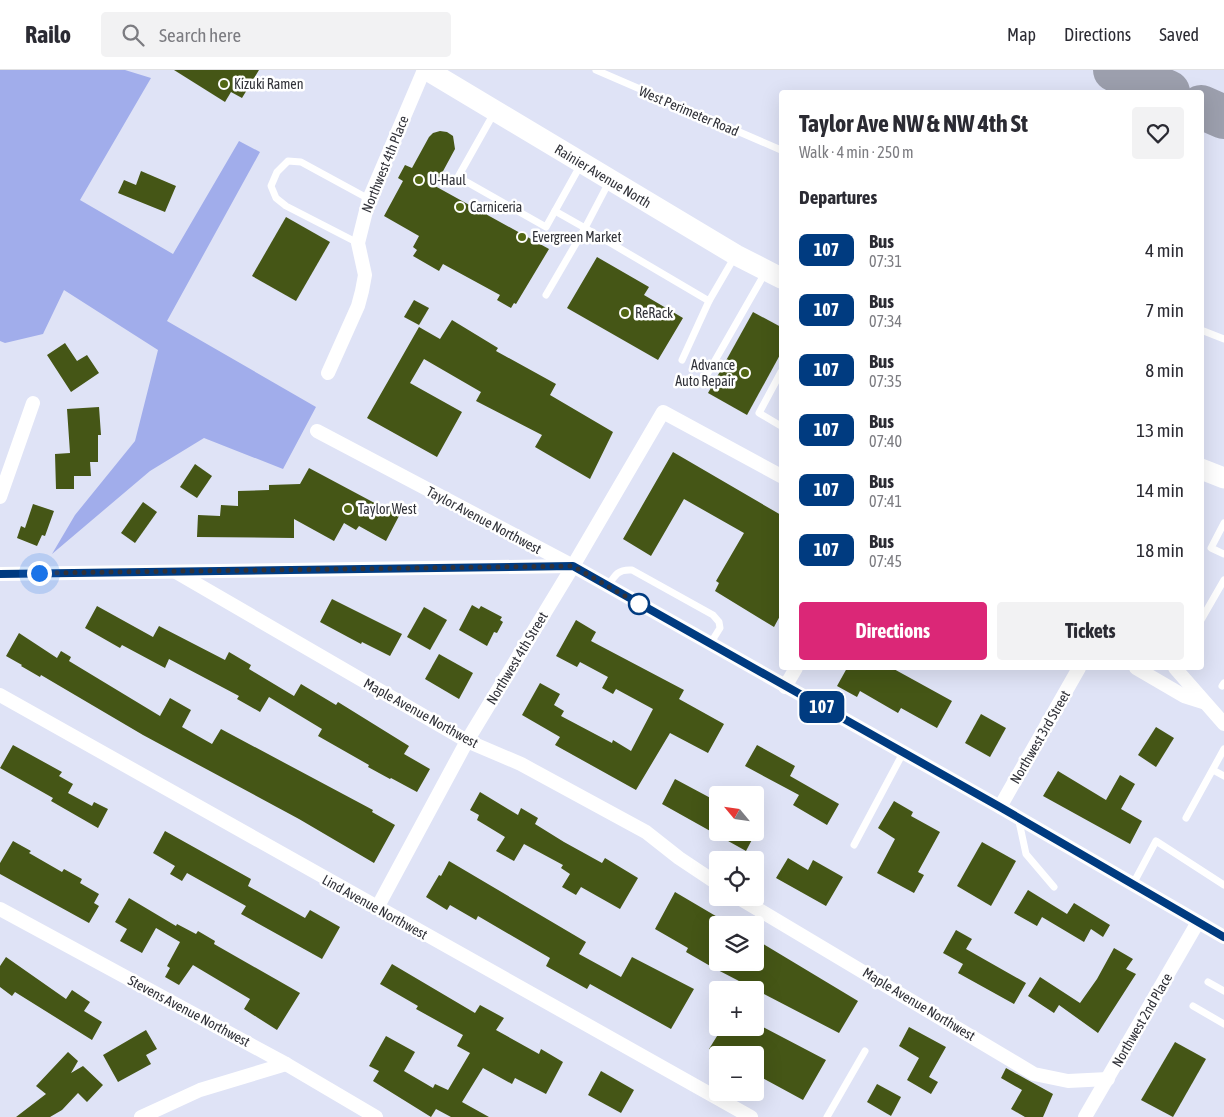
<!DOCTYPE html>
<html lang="en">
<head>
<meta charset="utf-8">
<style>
	body { margin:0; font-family:"Asap Condensed",sans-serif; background:#f2f2f3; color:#2b2b33; height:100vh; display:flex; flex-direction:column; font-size:19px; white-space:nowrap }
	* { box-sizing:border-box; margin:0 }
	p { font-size:16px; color:#7c7c81 }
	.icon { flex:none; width:28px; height:28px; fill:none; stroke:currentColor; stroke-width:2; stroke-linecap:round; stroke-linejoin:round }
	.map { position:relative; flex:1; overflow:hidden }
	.side { position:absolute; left:779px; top:20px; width:425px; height:580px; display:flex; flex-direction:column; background:#fff; border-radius:5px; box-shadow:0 5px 20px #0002 }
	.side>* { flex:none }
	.badge { padding:0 10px; border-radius:8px; font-size:18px; line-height:32px }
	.needle { width:32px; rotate:299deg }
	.buttons { position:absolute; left:709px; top:716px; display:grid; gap:10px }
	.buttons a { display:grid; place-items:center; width:55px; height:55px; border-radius:5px; background:#fff; box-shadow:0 5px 20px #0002; font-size:25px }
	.you { position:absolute; width:25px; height:25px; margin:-12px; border:4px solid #fff; border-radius:50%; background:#1a73e8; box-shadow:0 0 0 8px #1a73e833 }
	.map>.badge { position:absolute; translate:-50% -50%; box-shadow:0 0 0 2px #fff }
	h2 { padding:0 20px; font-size:19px; line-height:45px }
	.round { display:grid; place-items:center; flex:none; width:52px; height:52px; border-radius:5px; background:#f2f2f3 }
	.summary { display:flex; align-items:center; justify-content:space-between; height:85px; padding:0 20px }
	h1 { font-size:24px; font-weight:700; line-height:38px }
	.button { display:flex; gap:10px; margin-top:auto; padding:10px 20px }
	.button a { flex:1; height:58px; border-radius:5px; background:#db2777; color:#fff; font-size:20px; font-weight:700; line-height:58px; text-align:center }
	.button a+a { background:#f2f2f3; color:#2b2b33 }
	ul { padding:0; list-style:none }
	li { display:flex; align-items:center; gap:15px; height:60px; padding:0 20px }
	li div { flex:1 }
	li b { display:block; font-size:19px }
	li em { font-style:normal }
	li .badge { min-width:55px; font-weight:700; text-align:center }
	header { display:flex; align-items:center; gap:30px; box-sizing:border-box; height:70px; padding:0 25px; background:#fff; border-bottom:1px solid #e1e1e2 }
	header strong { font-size:24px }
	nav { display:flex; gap:28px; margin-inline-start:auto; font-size:18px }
	.search { width:350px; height:45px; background:#f2f2f3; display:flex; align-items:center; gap:12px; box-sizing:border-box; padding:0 18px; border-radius:5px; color:#7c7c81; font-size:19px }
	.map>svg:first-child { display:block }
</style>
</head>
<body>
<header>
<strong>Railo</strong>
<div class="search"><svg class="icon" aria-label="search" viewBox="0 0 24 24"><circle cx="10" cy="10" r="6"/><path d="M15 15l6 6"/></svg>Search here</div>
<nav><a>Map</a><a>Directions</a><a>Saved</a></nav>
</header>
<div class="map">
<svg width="1224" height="1047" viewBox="0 0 1224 1047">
	<rect width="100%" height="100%" fill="#dfe3f6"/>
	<polygon fill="#a1adeb" points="0,0 125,0 151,8 80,130 173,184 239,71 260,82 167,251 316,337 283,399 204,368 150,401 52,484 75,445 135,371 158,280 64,220 43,264 5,273 0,271"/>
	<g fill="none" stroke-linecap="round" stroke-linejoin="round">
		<g stroke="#9c9fad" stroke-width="44">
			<polyline points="1115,0 1168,22"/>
			<polyline points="1201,37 1224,47"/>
		</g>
	</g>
	<g fill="#455616">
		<polygon points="174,0 259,0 242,28 231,22 225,32"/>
		<polygon points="440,61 447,62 453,66 455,79 435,116 549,179 516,234 514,233 511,238 497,230 500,225 443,194 439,201 413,186 417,180 413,177 419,166 384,146 403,111 398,108 405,95 412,98 429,67 433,63"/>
		<polygon points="141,101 176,116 165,142 118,123 124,110 136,115"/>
		<polygon points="286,147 330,172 296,231 252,206"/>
		<polygon points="597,187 649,217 644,225 683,248 658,290 567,238"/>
		<polygon points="414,230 429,238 419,255 404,247"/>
		<polygon points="753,242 781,257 781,283 747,345 708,323"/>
		<polygon points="452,250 498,278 496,281 556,314 550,325 613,362 590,409 535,377 542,365 476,331 481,322 424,289 410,313 462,342 437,387 367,348 419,257 440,269"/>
		<polygon points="65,273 77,291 87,285 99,303 71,322 47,285"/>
		<polygon points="99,337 101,365 98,365 98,392 90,392 91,406 74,406 74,419 56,419 55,384 70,383 67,339"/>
		<polygon points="673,382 781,445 781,544 774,557 715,521 719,513 716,511 744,463 684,429 651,486 623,469"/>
		<polygon points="195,394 212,406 197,428 180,417"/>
		<polygon points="309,398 399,446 386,471 359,456 356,460 344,453 334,471 294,449 294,468 197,467 198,445 220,446 221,435 238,436 238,421 269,420 269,415 300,414"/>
		<polygon points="143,432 157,442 135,473 121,463"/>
		<polygon points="33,434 54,441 45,466 42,465 37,476 17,468 21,456 25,458"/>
		<polygon points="332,529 402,564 390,586 362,572 361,574 320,552"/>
		<polygon points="472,535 479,539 481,536 502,547 500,550 503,552 497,563 494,562 487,576 459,560"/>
		<polygon points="97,536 153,567 159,556 225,590 229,582 251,595 249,599 294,626 301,614 336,635 338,632 409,676 404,684 430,699 417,722 391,708 390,709 368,697 369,695 318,666 322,659 269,627 260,642 237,629 239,626 169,589 165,598 122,575 120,578 85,558"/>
		<polygon points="424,537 447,550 430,580 407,567"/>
		<polygon points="576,550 596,562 591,571 684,620 679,629 724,654 708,683 670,663 636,720 555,675 560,667 522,645 540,613 560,624 554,635 564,641 561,646 612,673 613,670 631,681 653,639 616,619 613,624 602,618 608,607 580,592 577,597 556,586"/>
		<polygon points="19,563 57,588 61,581 71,587 69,591 160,646 170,628 191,640 182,657 212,674 221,659 373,740 372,742 395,755 374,793 299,749 143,665 41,605 40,607 21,596 22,595 6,586"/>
		<polygon points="439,584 473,603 459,629 425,609"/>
		<polygon points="847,598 892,598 952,631 937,658 901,638 898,643 860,621 857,627 837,616"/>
		<polygon points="981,644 1006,658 990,687 965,673"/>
		<polygon points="1156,657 1174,668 1156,697 1138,685"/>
		<polygon points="13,675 62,702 59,706 73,714 68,723 92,736 94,732 108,739 98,758 51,731 53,728 0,698"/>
		<polygon points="757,675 795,696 790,706 839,734 827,755 793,735 799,725 745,696"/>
		<polygon points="1058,701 1106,730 1120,705 1135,714 1121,739 1142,751 1130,774 1043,726"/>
		<polygon points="675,709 718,732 718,762 756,762 746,781 662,734"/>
		<polygon points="480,722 518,745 521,738 538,748 535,754 564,772 602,793 605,788 638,808 620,839 581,817 576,825 562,817 570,804 561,798 563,795 524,774 514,791 496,781 505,767 477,750 479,745 470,740"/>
		<polygon points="894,731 913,742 911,746 940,762 918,802 924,805 914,823 877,803 895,769 878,758"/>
		<polygon points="165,761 251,809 248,816 305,848 310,840 340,857 322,889 241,844 246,836 187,803 182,811 170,804 175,796 153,783"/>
		<polygon points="13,771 31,781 29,783 62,802 64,799 82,809 80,813 99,824 94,833 99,836 89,853 0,804 0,793"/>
		<polygon points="982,772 1016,791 991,836 957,816"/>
		<polygon points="788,788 808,800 813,790 843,807 826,836 776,808"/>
		<polygon points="449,791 586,872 579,884 621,907 632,887 694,919 671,959 590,914 587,919 546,896 550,888 478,846 476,850 450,835 447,840 426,827 439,805 441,806"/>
		<polygon points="1028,820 1067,844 1074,833 1110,855 1103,867 1091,859 1084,872 1042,847 1037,856 1014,843"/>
		<polygon points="675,822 731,855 718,855 718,892 755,892 755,869 858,931 839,963 712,897 686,882 688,878 655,859"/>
		<polygon points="129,828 176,856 177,854 196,864 198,861 215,871 214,874 300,923 277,960 244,939 250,929 193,895 179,915 165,907 170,898 167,896 180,872 156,858 142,883 120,871 127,859 115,852"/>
		<polygon points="956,860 972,869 966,879 1026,913 1014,934 958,903 963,894 943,883"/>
		<polygon points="1114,878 1133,889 1126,899 1136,904 1098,963 1059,935 1054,943 1028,926 1040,907 1080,933 1097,909"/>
		<polygon points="6,887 66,929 72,920 90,932 84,941 102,952 92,970 15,922 12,926 0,917 0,896"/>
		<polygon points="392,894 475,943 480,935 504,948 496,960 539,984 541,979 563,992 546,1024 515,1008 512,1014 483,998 462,1032 489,1047 451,1047 436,1039 431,1047 373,1011 379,1001 369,996 386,966 415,982 404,1001 433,1018 435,1014 448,1020 470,983 457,976 463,965 416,939 418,936 380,914"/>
		<polygon points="763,957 826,990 803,1030 755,1004 755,985 721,985 709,979 722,958"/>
		<polygon points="909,957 946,977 929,1007 938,1012 931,1024 907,1010 919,988 899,976"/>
		<polygon points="146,960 157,979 146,985 151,994 118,1012 103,985"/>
		<polygon points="1175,972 1206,989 1173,1047 1141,1030"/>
		<polygon points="68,982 78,991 71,1003 83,996 103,1015 87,1032 78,1023 62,1040 50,1047 16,1047 46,1024 36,1016"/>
		<polygon points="1006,998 1053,1024 1043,1047 1025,1047 1011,1039 1022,1020 1001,1008"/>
		<polygon points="601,1001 634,1020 621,1043 588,1025"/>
		<polygon points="877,1014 901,1027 891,1046 867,1032"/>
	</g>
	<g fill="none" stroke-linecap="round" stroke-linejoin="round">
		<g stroke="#fff" stroke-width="7">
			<polyline points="596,0 781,80"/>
			<polyline points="494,43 458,107 546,157 580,96"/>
			<polyline points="555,141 585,158 609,112"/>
			<polyline points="358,173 286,136 276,128 271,116 277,102 288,91 301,92 369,129"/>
			<polyline points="546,225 585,158 709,231 734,188"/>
			<polyline points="1201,260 1224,269"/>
			<polyline points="682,290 709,231"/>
			<polyline points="781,302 759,343 781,356"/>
			<polyline points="705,308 765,203"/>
			<polyline points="1224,453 1211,478 1224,484"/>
			<path d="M608,516c7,-11 10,-17 24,-16l81,45 6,7 1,6 -10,16"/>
			<polyline points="1201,550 1224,510"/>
			<polyline points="1222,616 1224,613"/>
			<polyline points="1213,700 1224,706"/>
			<polyline points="1018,747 1026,784 1054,817"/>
			<polyline points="1186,748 1224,679"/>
			<polyline points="854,775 903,683"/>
			<polyline points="1133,814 1156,771 1224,815"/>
			<polyline points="1208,912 1224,921"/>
			<polyline points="1193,936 1224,954"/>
			<polyline points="827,1047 865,981"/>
		</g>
		<g stroke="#fff" stroke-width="14">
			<polyline points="328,303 358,236 362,221 365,205 358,173 369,129 424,0"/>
			<polyline points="317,361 573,496 1000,737 1224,867"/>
			<polyline points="0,427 33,333"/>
			<polyline points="176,502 467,671 521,694 646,762 679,788 718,814"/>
			<polyline points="0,504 572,496"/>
			<polyline points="1136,598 1184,626 1203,632"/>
			<polyline points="1175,598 1224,654"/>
			<polyline points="785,617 796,598"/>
			<polyline points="0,625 751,1047"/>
			<polyline points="1000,737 1079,598"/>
			<polyline points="739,828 1034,1004 1068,1011 1108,1009"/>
			<polyline points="377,838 467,671 573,496 663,342 781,406"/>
			<polyline points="0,839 286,994 376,1047"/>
			<polyline points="141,1047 200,1020 286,994"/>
			<polyline points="1085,1047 1198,852"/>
		</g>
		<g stroke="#fff" stroke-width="21">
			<polyline points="427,0 736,185 781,208"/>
			<polyline points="1201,399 1224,408"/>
		</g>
	</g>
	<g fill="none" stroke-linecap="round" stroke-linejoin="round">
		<g stroke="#fff" stroke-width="11">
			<polyline id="line" points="0,504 573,496 1000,737 1224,867"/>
		</g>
		<use href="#line" stroke="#003b80" stroke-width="8"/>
		<polyline stroke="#313239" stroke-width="5" stroke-dasharray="0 9" points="39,503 573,496 642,536 639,534"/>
	</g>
	<g fill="#536814" stroke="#fff" stroke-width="2">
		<circle cx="224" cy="14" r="5"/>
		<circle cx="419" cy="110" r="5"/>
		<circle cx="460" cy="137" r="5"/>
		<circle cx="522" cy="167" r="5"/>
		<circle cx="625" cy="243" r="5"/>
		<circle cx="745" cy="303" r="5"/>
		<circle cx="348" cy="439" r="5"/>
	</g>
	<circle fill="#fff" stroke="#003b80" stroke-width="2.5" cx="639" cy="534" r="10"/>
	<g text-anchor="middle" stroke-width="5" stroke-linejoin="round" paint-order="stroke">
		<g font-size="14" fill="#313239" stroke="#fff" text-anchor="start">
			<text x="234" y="19">Kizuki Ramen</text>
			<text x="429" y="115">U-Haul</text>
			<text x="470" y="142">Carniceria</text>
			<text x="532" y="172">Evergreen Market</text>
			<text x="635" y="248">ReRack</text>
			<text x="735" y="300" text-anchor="end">Advance<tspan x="735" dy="16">Auto Repair</tspan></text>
			<text x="358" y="444">Taylor West</text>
		</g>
		<g font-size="14" fill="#313239" stroke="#fff">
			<text transform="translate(689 41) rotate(23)" y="5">West Perimeter Road</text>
			<text transform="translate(385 94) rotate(-68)" y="5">Northwest 4th Place</text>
			<text transform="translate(603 106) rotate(31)" y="5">Rainier Avenue North</text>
			<text transform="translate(484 450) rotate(28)" y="5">Taylor Avenue Northwest</text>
			<text transform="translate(517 588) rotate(-59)" y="5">Northwest 4th Street</text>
			<text transform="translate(421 643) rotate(29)" y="5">Maple Avenue Northwest</text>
			<text transform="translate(1040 667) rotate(-60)" y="5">Northwest 3rd Street</text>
			<text transform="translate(375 837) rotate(29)" y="5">Lind Avenue Northwest</text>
			<text transform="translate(919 934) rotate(31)" y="5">Maple Avenue Northwest</text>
			<text transform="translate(189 941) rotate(28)" y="5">Stevens Avenue Northwest</text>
			<text transform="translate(1142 950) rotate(-60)" y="5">Northwest 2nd Place</text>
		</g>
	</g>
</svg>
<div class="buttons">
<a><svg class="needle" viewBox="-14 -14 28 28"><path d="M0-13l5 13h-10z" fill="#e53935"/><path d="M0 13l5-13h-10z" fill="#7c7c81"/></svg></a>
<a><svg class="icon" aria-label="locate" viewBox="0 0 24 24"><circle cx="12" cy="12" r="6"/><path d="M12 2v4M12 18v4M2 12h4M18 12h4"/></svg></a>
<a><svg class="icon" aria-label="layers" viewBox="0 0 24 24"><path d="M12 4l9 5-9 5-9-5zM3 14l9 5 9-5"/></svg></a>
<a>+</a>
<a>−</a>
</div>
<div class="you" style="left:39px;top:503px"></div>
<b class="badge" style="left:822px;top:637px;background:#003b80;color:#fff">107</b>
<section class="side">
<div class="summary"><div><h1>Taylor Ave NW &amp; NW 4th St</h1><p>Walk · 4 min · 250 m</p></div><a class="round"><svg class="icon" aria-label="heart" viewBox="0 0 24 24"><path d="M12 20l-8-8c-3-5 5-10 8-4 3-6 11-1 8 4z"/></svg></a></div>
<h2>Departures</h2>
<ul>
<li><span class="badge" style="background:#003b80;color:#fff">107</span><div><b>Bus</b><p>07:31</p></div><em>4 min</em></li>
<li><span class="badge" style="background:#003b80;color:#fff">107</span><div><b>Bus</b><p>07:34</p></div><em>7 min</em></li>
<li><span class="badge" style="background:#003b80;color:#fff">107</span><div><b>Bus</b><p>07:35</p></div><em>8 min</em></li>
<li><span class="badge" style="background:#003b80;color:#fff">107</span><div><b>Bus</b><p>07:40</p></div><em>13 min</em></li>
<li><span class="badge" style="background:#003b80;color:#fff">107</span><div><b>Bus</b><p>07:41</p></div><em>14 min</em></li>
<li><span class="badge" style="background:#003b80;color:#fff">107</span><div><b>Bus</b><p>07:45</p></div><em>18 min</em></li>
</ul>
<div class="button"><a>Directions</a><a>Tickets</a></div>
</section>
</div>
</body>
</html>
